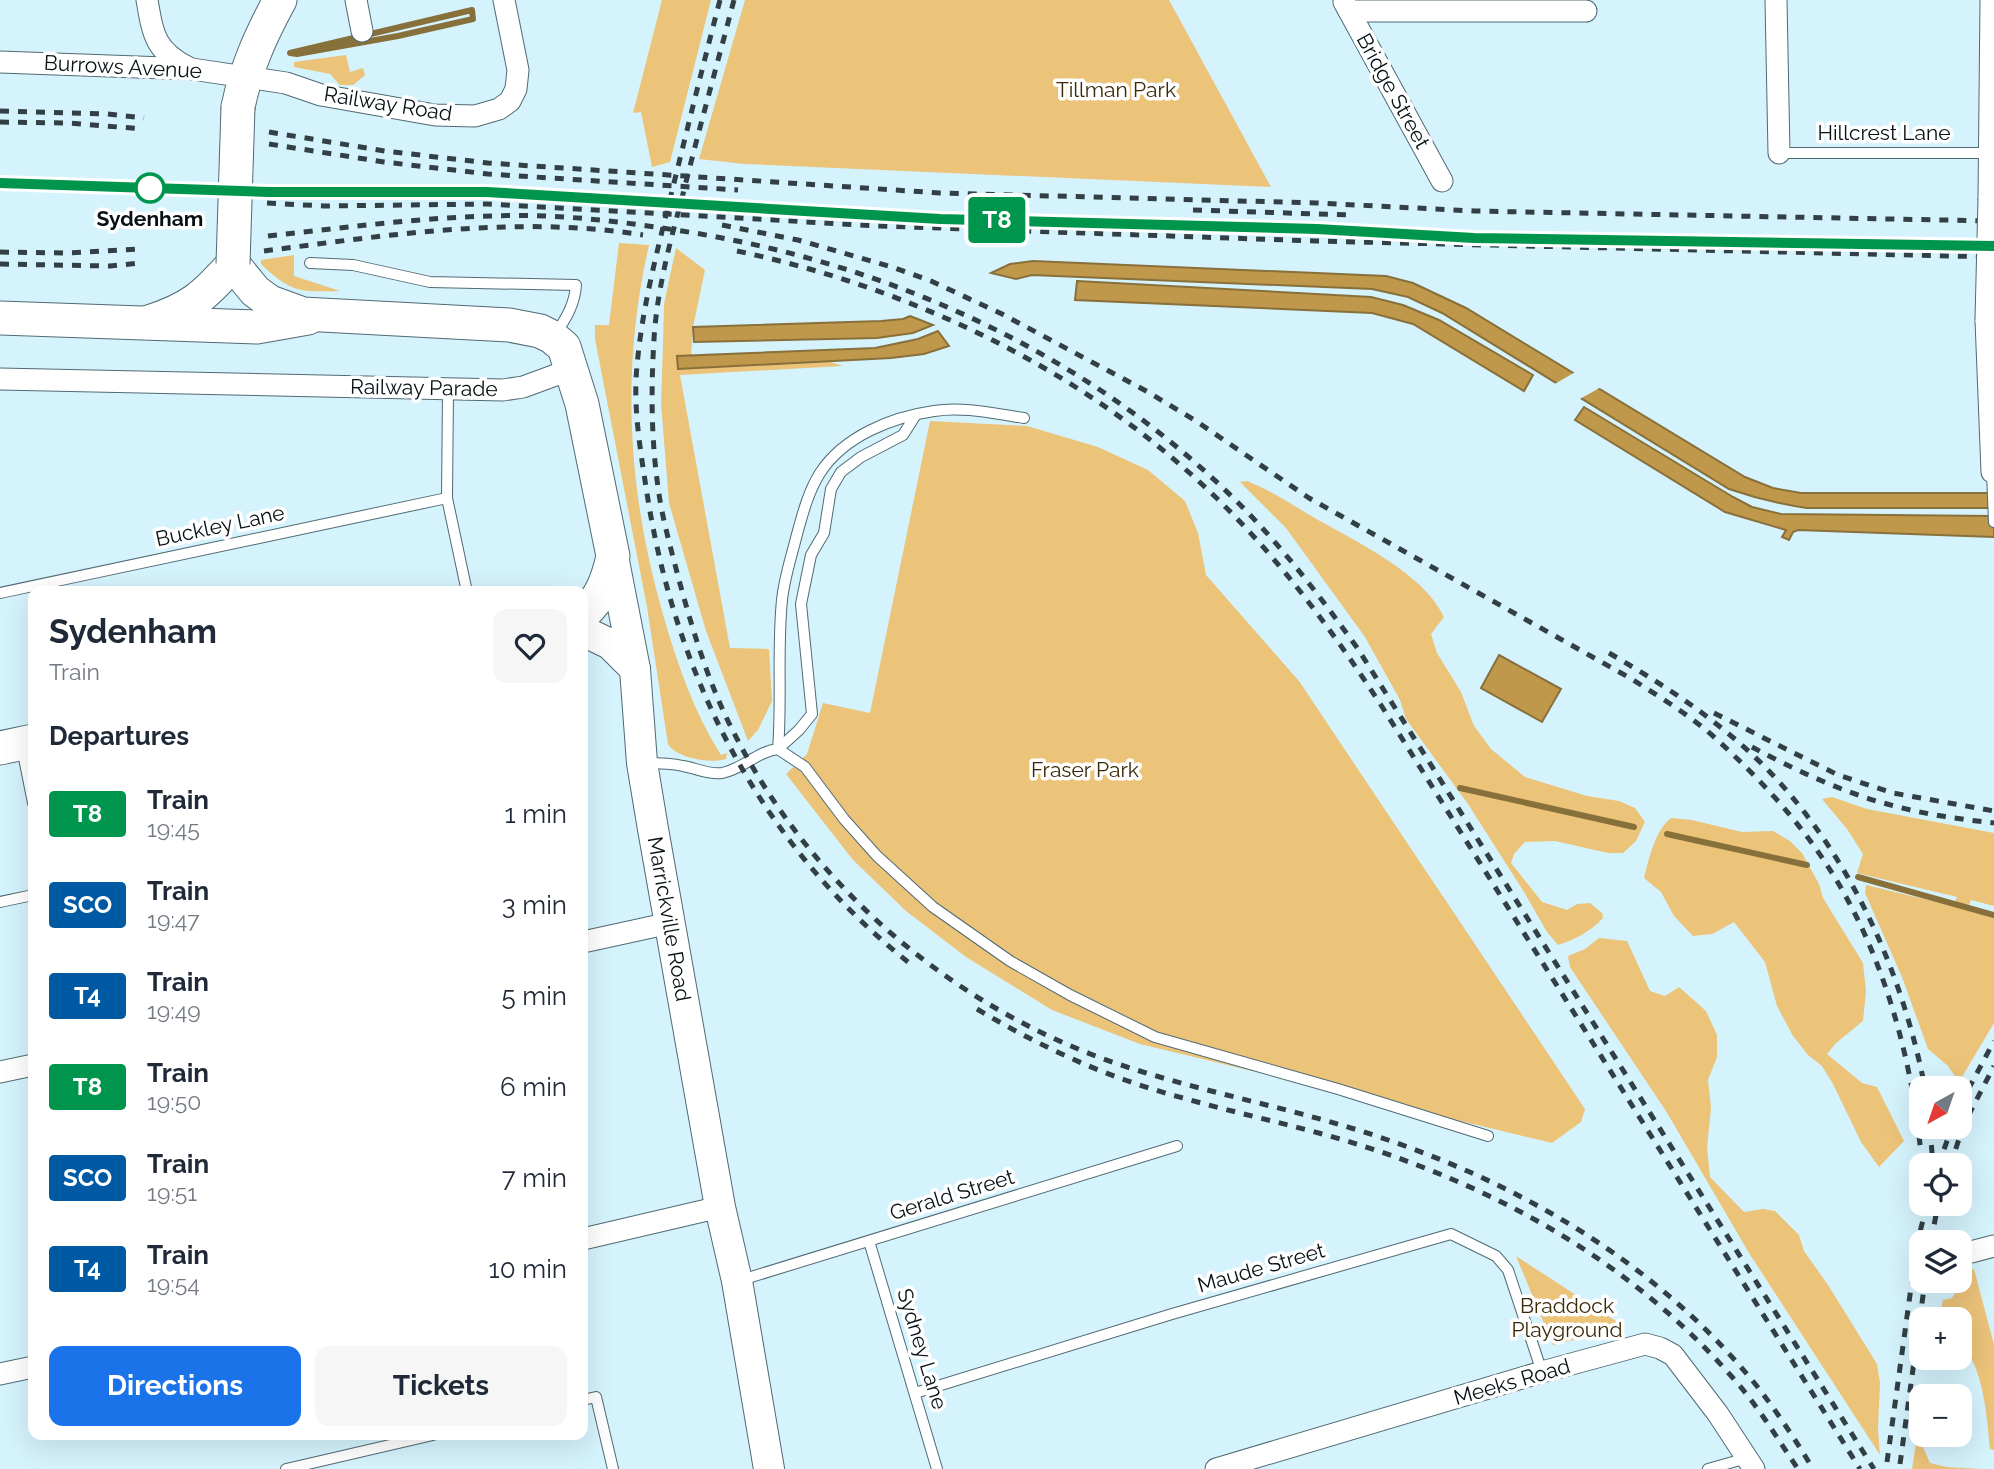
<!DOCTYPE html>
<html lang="en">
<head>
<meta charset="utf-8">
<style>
	body { margin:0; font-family:Raleway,sans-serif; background:#f6f6f7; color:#1f2937; height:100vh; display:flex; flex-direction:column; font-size:26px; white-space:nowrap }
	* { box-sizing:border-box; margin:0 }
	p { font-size:23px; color:#747a83 }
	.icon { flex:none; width:38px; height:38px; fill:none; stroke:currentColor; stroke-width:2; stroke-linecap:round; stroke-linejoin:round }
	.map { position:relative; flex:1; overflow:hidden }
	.side { position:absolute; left:28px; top:586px; width:560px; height:854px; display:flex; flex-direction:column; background:#fff; border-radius:14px; box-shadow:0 7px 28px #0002 }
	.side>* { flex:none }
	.badge { padding:0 14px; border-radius:5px; font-size:24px; line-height:46px }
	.needle { width:46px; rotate:220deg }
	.buttons { position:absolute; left:1909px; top:1076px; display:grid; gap:14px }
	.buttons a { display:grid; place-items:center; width:63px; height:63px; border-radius:14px; background:#fff; box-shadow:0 7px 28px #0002; font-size:35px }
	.map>.badge { position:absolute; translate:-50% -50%; box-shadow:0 0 0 4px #fff }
	h2 { padding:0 21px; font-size:26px; line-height:63px }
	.round { display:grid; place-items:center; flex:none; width:74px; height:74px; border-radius:14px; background:#f6f6f7 }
	.overview { display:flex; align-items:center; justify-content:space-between; height:119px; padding:0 21px }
	h1 { font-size:33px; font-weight:700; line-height:52px }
	.action { display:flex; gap:14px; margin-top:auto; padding:14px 21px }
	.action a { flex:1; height:80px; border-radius:14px; background:#1a73e8; color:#fff; font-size:28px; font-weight:700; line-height:80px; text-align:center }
	.action a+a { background:#f6f6f7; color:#1f2937 }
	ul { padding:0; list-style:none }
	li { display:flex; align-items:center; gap:21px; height:91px; padding:0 21px }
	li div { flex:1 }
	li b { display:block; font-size:26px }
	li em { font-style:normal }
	li .badge { min-width:77px; font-weight:700; text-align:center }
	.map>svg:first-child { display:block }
</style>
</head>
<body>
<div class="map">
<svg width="1994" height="1469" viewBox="0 0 1994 1469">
	<rect width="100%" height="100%" fill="#d5f3fd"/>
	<g fill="#ebc379">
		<polygon points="662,0 711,0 670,162 652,167 641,112 633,113"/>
		<polygon points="745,0 1169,0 1271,187 744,164 699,159"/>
		<polygon points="346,55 350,72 363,68 365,75 353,85 340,85 330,74 294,67 294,62"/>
		<path d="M619,243l30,2c-29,126 -21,250 15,373 14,48 30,94 57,137l6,-2 -1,6c-15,5 -50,-1 -58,-15l-21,-137 -52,-268v-14h14z"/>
		<polygon points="676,248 705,270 693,327 691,356 677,356 824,360 843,366 680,375 730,648 769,649 772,701 758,730 748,741 706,631 669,503 661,403 663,344 664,304"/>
		<path d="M294,255v21l46,15c-40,1 -49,2 -79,-27v-4z"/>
		<polygon points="930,421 1027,426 1098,447 1148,470 1185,501 1198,533 1206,575 1299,681 1585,1109 1581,1122 1552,1143 1140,1044 1052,1010 966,957 906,911 853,860 786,774 807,754 823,703 870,713"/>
		<path d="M1247,481c23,9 44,23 66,36 40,23 111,56 131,100l-13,17 6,19 24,39 13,34 17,23 34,28 62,19 32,5 16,7 10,14 -9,19 -13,12h-15l-53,-12 -30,1 -11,12 -3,9 31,39 25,8 10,-6 13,-1 12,10 1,5c-13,14 -27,21 -45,27l-11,-13 -23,-40 -56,-88 -62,-85 -6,-19 -35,-63 -79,-109 -46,-46z"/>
		<polygon points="1832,797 1867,809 1994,833 1994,906 1971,900 1968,908 1994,915 1994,1023 1959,1082 1948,1066 1928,1049 1902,977 1865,893 1866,885 1953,906 1957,897 1857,873 1863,854 1847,829 1822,799"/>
		<path d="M1671,818l21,2 50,12 31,-1 17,10 12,12 17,31 4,14 40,65 3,28 -3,30 -27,22 -9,11 35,29 15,4 27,54 -25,26 -18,-25 -28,-58 -11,-18 -14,-11 -15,-19 -16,-30 -12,-44 -31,-40 -22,12 -19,2 -19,-20 -13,-24 -17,-14c5,-19 11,-48 27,-60z"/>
		<polygon points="1599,938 1627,941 1650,991 1665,996 1679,987 1706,1011 1717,1035 1717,1057 1708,1080 1711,1108 1707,1147 1710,1177 1744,1212 1763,1209 1775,1211 1799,1235 1804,1251 1828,1285 1877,1364 1880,1383 1878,1429 1880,1455 1749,1253 1666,1111 1570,967 1568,956 1585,949"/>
		<polygon points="1516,1256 1625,1327 1553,1345"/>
		<path d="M1974,1269l20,76v105l-4,-1c-2,-24 -7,-91 -30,-102v-27l-21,-1 4,-19 9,-2 7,-11 1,-15z"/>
		<polygon points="1921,1411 1923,1447 1930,1463 1947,1467 1981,1469 1912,1469"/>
	</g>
	<g fill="#c0984b" stroke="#88703a" stroke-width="2">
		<path d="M1033,261l353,15 27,7 53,25 279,169 28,11 28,5h193v15h-187c-28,-4 -52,-10 -78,-19l-287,-176 -34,-16 -36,-8 -340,-14 -16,4 -25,-6 19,-9z"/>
		<polygon points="1077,281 1371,297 1403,305 1439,320 1533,375 1524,391 1413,324 1372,313 1075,300"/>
		<polygon points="910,316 933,325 913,333 877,338 694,342 693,327 881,321 903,319"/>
		<polygon points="938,331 949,346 924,354 891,358 678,369 677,356 875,348 918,339"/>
		<polygon points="1584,407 1733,497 1752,507 1781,514 1994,516 1994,537 1798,530 1793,532 1789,540 1782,537 1786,530 1725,512 1575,420"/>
		<polygon points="1499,655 1561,689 1542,722 1481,688"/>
	</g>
	<polygon fill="#d5f3fd" points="1577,371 1603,386 1578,400 1553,385"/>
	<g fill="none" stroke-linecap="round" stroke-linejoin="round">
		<g stroke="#88703a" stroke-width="6">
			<polygon points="472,10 473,19 398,36 297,54 290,53"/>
			<polyline points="1460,788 1634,827"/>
			<polyline points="1667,834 1807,865"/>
			<polyline points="1858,877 1994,915"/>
		</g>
		<g stroke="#506a73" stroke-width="12">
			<g id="service">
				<polyline points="1779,153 1989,153"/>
				<path d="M310,263l43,2 77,17 146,3c-1,19 -10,35 -22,50"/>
				<polyline points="448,390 447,498 467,592"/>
				<polyline points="915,416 903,435 861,457 841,472 831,489 824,533 811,555 801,604 812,714 799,730 778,749 805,767 844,819 877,856 933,907 1010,961 1070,995 1155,1037 1338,1089 1488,1136"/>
				<polyline points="1992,472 1994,522"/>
				<polyline points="0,593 447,498"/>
				<polyline points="22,748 33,803"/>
				<path d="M644,763c13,0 26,0 39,3 13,2 25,9 39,7 21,-4 34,-21 56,-24 4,-49 -1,-100 4,-149 2,-21 9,-42 14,-62 6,-22 12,-46 24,-65 24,-37 72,-56 114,-62 29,-5 62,3 90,7"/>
				<polyline points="0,902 33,895"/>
				<polyline points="869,1241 937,1469"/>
				<polyline points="738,1281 1177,1146"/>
				<polyline points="915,1393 1172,1314 1451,1234 1496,1256 1508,1270 1542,1372"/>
				<polyline points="583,1400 596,1397 613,1469"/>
				<polyline points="286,1469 433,1435"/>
				<polyline points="1708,1469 1747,1458"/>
			</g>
		</g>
		<g stroke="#506a73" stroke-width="23">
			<g id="minor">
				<path d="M147,0c6,35 8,51 42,68"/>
				<polyline points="356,0 362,31"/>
				<polyline points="1776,0 1779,153"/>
				<polyline points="1344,2 1442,181"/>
				<polyline points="1349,11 1586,11"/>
				<polyline points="0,62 192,69 286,83 321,95 435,115 475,116 499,109 510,101 516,89 518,70 504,0"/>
				<polyline points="1989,198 1991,0"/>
				<polyline points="1986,320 1992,472"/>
				<polyline points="0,379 503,390 523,387 572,369"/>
				<polyline points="583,942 670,923"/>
				<polyline points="0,1072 33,1065"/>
				<polyline points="583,1239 720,1207"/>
				<polyline points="1971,1252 1994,1246"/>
				<polyline points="0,1374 33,1367"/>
				<polyline points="1216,1469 1542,1372 1645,1344 1660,1348 1673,1355 1718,1414 1754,1469"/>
			</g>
		</g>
		<g stroke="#506a73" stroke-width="32">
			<g id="secondary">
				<polyline points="613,556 635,669 642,763 653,829 720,1207 737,1281 769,1469"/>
				<polyline points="583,631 610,644 635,669"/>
			</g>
		</g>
		<g stroke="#506a73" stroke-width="35">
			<g id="primary">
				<path d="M238,107c8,-39 23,-72 42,-107"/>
				<polyline points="0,318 257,327 308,318"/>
				<path d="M149,322c43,-14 55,-26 84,-58l22,27 15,11 33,12 206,11 31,6 12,6 12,10 18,57 31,152c-5,23 -12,43 -30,58"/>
				<polyline points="0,748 33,741"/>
			</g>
		</g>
		<use href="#service" stroke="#fff" stroke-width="10"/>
		<use href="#minor" stroke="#fff" stroke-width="21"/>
		<use href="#secondary" stroke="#fff" stroke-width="30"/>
		<use href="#primary" stroke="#fff" stroke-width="33"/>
		<g stroke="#324045" stroke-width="5" stroke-dasharray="9 9" stroke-linecap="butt">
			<path d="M720,0c-17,65 -33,130 -49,195 -14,57 -29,113 -34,171 -4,40 3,82 9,121 28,187 113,356 262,475"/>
			<path d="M734,0c-17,65 -35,129 -51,194 -13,48 -26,96 -29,145 -3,49 -3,99 4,148 4,31 13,62 21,93 14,51 29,102 53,149 74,149 206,266 361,326 95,36 198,51 295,85 143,49 277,130 372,250 19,25 37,52 53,79"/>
			<polyline points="0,111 107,114 144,118"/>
			<polyline points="0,122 69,123 143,129"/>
			<polyline points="269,132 385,151 488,163 940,193 1317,203 1474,211 1994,221"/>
			<polyline points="269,144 384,162 488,174 738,190"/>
			<polyline points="0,183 141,187"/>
			<polyline points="268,192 487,192 928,218"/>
			<polyline points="267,203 324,206 487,204 880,226 1316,241 1994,257"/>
			<polyline points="1193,210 1350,215"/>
			<polyline points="1044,222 1362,232"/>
			<path d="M722,225l76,15 94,27 39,14 71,33 146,78 48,29 113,77 321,180c28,18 58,36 83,58 41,37 79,77 110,123 59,87 91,202 99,307"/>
			<path d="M268,236c92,-10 185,-23 278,-20 46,2 91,8 136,15 200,31 393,116 541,257 51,48 94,104 135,161l516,820"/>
			<polyline points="1883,244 1994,246"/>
			<path d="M264,251c124,-16 254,-36 379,-16"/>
			<path d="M737,251c161,34 324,108 448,218 78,68 140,150 196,236l479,764"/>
			<polyline points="0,252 67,253 140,249"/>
			<polyline points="0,264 110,266 140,263"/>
			<path d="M1609,653c57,33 112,69 158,116 84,87 135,202 158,319"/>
			<polyline points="1714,713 1838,775 1893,793 1994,811"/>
			<path d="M1752,747c41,22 90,45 135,57 35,10 71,15 107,19"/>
			<path d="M977,1009c47,28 97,53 148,71 77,27 158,41 235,65 144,46 273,119 373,233 25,28 44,60 65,91"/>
			<polyline points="1960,1105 1994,1041"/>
			<polyline points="1930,1127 1933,1166"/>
			<polyline points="1938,1166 1952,1127"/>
			<polyline points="1950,1166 1964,1124 1994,1066"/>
			<polyline points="1920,1214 1922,1177"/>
			<polyline points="1931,1242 1938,1204"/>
			<polyline points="1887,1462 1917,1244 1927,1204"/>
			<polyline points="1900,1464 1925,1281"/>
		</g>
		<g stroke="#506a73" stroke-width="23" stroke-linecap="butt">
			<polyline id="minor-bridge" points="1986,320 1989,198"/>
		</g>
		<g stroke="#506a73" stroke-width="35" stroke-linecap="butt">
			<polyline id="primary-bridge" points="233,264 238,107"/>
		</g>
		<use href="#minor-bridge" stroke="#fff" stroke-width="21"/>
		<use href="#primary-bridge" stroke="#fff" stroke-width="33"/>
	</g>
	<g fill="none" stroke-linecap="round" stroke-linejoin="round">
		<g stroke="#fff" stroke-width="16">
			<polyline id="line" points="0,183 268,192 487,192 940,219 1317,229 1474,238 1994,246"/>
		</g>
		<use href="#line" stroke="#00954c" stroke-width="10"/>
	</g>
	<circle fill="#fff" stroke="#00954c" stroke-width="3.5" cx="150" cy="188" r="14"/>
	<g text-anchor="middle" stroke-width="7" stroke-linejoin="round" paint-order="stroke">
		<g font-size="21" fill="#071114" stroke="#fff">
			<text transform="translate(123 67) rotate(3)" y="7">Burrows Avenue</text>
			<text transform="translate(1393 91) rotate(61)" y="7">Bridge Street</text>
			<text transform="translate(388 104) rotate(9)" y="7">Railway Road</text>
			<text x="1884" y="140">Hillcrest Lane</text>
			<text transform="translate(424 388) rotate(1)" y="7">Railway Parade</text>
			<text transform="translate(220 526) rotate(-12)" y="7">Buckley Lane</text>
			<text transform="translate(669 919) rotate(80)" y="7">Marrickville Road</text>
			<text transform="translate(952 1195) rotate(-17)" y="7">Gerald Street</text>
			<text transform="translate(1261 1268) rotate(-16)" y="7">Maude Street</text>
			<text transform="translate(922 1349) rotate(73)" y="7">Sydney Lane</text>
			<text transform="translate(1512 1382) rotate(-16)" y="7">Meeks Road</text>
		</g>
		<g font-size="21" fill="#3a2906" stroke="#fff">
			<text x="1116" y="97">Tillman Park</text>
			<text x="1085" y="777">Fraser Park</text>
			<text x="1567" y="1313">Braddock<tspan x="1567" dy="24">Playground</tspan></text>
		</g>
		<g font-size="21" font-weight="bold" fill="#071114" stroke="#fff">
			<text x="150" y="226">Sydenham</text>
		</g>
	</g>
</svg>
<div class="buttons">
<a><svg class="needle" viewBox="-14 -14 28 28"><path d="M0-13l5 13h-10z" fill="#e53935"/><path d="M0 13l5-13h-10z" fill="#747a83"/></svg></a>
<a><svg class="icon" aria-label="locate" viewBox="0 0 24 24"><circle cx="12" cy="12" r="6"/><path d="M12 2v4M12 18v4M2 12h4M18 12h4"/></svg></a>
<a><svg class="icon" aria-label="layers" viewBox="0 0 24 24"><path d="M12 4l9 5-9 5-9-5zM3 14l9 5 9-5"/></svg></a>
<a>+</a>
<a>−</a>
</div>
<b class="badge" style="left:997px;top:220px;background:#00954c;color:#fff">T8</b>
<section class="side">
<div class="overview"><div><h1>Sydenham</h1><p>Train</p></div><a class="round"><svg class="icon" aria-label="heart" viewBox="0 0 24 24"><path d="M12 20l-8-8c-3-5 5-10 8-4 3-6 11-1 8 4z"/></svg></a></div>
<h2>Departures</h2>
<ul>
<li><span class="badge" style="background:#00954c;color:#fff">T8</span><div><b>Train</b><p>19:45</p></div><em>1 min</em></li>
<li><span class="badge" style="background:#005aa3;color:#fff">SCO</span><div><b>Train</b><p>19:47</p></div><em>3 min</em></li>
<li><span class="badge" style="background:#005aa3;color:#fff">T4</span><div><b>Train</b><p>19:49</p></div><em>5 min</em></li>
<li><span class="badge" style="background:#00954c;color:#fff">T8</span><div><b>Train</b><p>19:50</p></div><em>6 min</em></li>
<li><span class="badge" style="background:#005aa3;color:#fff">SCO</span><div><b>Train</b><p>19:51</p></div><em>7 min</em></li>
<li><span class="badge" style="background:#005aa3;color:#fff">T4</span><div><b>Train</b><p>19:54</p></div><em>10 min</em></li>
</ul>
<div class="action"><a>Directions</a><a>Tickets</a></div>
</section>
</div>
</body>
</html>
